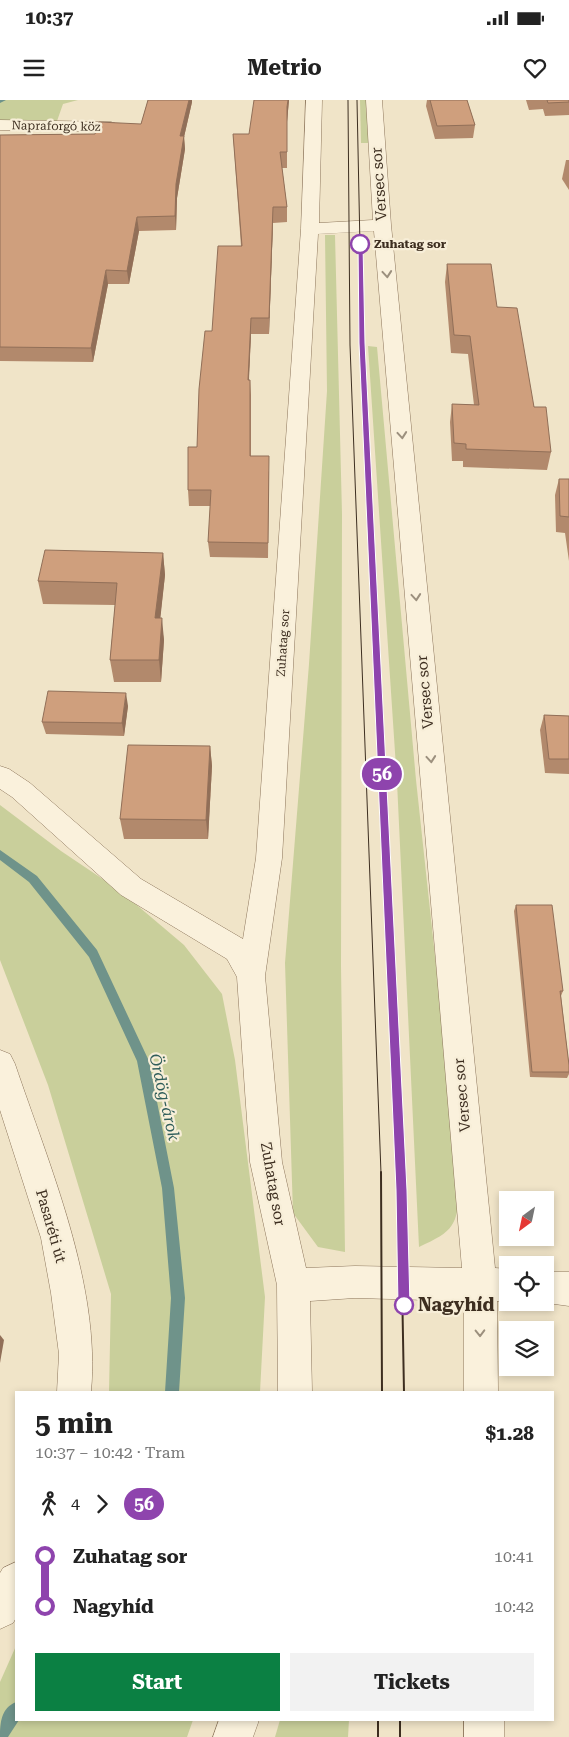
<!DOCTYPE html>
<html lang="en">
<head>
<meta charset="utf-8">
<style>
	body { margin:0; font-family:"Roboto Serif",serif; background:#f2f2f2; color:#222; height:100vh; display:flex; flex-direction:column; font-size:19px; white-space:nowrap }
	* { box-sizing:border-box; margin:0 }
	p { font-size:16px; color:#767676 }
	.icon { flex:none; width:28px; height:28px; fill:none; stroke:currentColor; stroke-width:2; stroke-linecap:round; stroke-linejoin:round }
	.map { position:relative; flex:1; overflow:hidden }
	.panel { position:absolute; left:15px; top:1291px; width:539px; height:330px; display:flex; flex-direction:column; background:#fff; border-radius:0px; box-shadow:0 2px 8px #0003 }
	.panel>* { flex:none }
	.badge { padding:0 10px; border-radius:16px; font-size:18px; line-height:32px }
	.needle { width:32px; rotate:213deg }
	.fabs { position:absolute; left:499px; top:1091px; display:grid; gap:10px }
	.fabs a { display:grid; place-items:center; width:55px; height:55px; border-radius:0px; background:#fff; box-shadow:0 2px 8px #0003; font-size:25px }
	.map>.badge { position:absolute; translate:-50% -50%; box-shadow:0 0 0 2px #fff }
	.legs { display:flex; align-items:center; gap:8px; height:55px; padding:0 20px; font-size:16px }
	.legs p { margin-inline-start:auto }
	.head { display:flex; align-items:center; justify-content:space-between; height:85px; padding:0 20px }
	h1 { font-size:28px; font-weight:700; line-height:38px }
	.action { display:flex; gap:10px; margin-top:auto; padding:10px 20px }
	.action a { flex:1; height:58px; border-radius:0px; background:#0b8043; color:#fff; font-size:20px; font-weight:700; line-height:58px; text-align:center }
	.action a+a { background:#f2f2f2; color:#222 }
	ul { padding:0 20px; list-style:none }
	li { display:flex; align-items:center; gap:18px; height:50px; font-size:19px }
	li i { display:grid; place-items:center; width:8px; height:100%; margin:0 6px; background:currentColor }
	li i::after { content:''; width:12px; height:12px; margin:-6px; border:4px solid; border-radius:50%; background:#fff }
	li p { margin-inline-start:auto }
	li:first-child i { background:linear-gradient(#0000 50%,currentColor 0) }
	li:last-child i { background:linear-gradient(currentColor 50%,#0000 0) }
	.status { display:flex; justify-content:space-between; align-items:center; height:35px; padding:0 25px; background:#fff; direction:ltr }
	.status svg { height:14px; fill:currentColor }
	header { display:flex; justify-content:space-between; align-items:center; height:65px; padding:0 20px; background:#fff; font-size:22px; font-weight:700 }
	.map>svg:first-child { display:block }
</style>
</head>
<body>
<div class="status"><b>10:37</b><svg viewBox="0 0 49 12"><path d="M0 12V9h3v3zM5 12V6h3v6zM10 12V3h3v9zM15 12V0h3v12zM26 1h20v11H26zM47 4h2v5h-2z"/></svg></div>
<header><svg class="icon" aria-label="menu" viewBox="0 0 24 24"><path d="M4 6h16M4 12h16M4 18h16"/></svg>Metrio<svg class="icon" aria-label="heart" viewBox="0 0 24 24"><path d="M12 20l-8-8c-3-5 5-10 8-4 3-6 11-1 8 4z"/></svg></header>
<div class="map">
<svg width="569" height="1637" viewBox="0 0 569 1637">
	<rect width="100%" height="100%" fill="#f0e4c8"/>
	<g fill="#c9cf9b">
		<polygon points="0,0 78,0 63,4 57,21 0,21"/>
		<polygon points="360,0 366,0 369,43 361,43"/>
		<polygon points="325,135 335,135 342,414 341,866 345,1152 318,1147 293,1113 285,863 309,564 327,291"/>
		<path d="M368,246l9,1 39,433 44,408c-3,38 -6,43 -41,59l-22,-465z"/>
		<polygon points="0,705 61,751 119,790 184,845 222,894 235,960 265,1197 260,1292 109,1292 111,1194 48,985 0,860"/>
		<polygon points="16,1546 16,1620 193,1620 187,1637 0,1637 0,1582"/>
		<polygon points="280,1620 349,1620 348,1637 275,1637"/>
	</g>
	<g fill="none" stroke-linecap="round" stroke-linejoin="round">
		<g fill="#6f938a" fill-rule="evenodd">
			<polygon points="0,0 6,0 0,3"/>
			<polygon points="0,750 37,776 97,850 149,961 174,1088 185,1198 179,1292 165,1292 171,1198 162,1088 137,961 89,857 29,782 0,760"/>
			<path d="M16,1602v18h3l-11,17h-8c0,-14 1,-29 16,-35z"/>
		</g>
		<g stroke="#8d765c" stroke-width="1">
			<g id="minor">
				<path d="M306,0h16l-3,123 54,-3 -7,-120h16l9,125 104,1043 13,1v32h-11l1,91h-34v-91l-109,-3 -45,3 2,91h-34l-1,-107 -27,-123 -13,-185 -10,-18 -106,-64 -109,-98 -12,-8v-23l9,3 21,14 111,96 102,60 13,-81 45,-629zM374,131l88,1037 -107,-2 -49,2 -24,-106 -17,-186 17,-118 36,-624z"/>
				<polygon points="0,20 111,22 117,24 119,27 117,30 111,32 0,30"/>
				<path d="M0,950l10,4 5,10c34,101 86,221 76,328h-34l2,-38 -8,-61 -10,-55 -41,-128z"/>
				<polygon points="545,1172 569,1172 569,1206 540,1202 545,1202"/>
				<polygon points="16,1462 16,1518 13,1523 0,1529 0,1473 3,1468"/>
				<polygon points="219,1620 259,1620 253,1637 213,1637"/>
				<rect x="464" y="1620" width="40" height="17"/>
			</g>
		</g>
		<use href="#minor" fill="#faf1dc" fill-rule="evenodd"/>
		<g stroke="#3d2e20" stroke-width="1">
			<polyline points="348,0 350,245 381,1073"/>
			<polyline points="357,0 362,243 400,1073"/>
		</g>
		<g stroke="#3d2e20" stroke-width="2">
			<polyline points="381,1072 382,1292"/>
			<polyline points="400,1072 404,1292"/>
			<polyline points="378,1620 378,1637"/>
			<polyline points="400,1620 400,1637"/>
		</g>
	</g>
	<g fill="#b2896c">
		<polygon points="148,0 192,0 192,2 184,37 185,49 177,98 176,130 139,131 129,184 108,184 93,262 0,261 0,35 95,34 141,24"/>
		<polygon points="289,0 287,21 287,68 282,68 287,107 287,122 273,123 269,234 251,234 249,280 250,280 251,295 251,356 269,372 268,458 210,457 208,442 211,406 189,406 188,390 197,347 212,231 241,146 233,34 249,34"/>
		<polygon points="427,0 467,0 475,25 473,38 435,39 426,6"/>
		<polygon points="526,0 569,0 569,15 545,16 543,9 529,10"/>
		<polygon points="566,60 569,60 569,90 562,79"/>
		<polygon points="447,164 497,207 551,352 547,370 463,367 463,361 452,361 450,322 452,304 474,305 468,254 451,253 445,182"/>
		<polygon points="559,379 569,379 569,461 565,433 556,432 555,395"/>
		<polygon points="163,453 165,475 160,518 164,540 161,582 114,582 110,560 115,505 43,504 38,481"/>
		<polygon points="128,606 124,636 46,634 42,622"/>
		<polygon points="544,615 569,616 569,674 545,673 540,630"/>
		<polygon points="210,646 212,666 208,739 124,739 120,719"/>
		<polygon points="516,805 563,891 561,896 569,965 569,974 567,978 530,977 514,811"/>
	</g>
	<g fill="#916f58">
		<polygon points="189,0 192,0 192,2 184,37 185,49 177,98 176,130 175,116 176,84 180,36"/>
		<polygon points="288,0 289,0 287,22 287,7"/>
		<polygon points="273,107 273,123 269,234 269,218"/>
		<polygon points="137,117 139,131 129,184 127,171"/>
		<polygon points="106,170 108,184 93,262 91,248"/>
		<polygon points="251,218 251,234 248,295 248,280"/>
		<polygon points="163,453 165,475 158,540 155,518"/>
		<polygon points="162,518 164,540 161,582 159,560"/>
		<polygon points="126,593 128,606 124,636 122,623"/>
		<polygon points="210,646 212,666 208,739 206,720"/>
		<polygon points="0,1235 4,1240 0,1263"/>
	</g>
	<g fill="#cf9f7d" stroke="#916f58">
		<polygon points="148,0 189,0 180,36 184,36 176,84 175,116 137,117 127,171 106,170 91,248 0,247 0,35 95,34 99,22 141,24"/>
		<polygon points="254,0 288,0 287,7 287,52 280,52 287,107 273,107 269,218 251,218 248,280 250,280 250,356 269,356 268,443 208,442 211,390 188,390 188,347 197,347 199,289 205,231 212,231 218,146 242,146 233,34 249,34"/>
		<polygon points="430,0 467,0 475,25 437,26"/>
		<polygon points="547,0 569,0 569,2 548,3"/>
		<polygon points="447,164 491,164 497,207 517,208 534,307 546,307 551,352 466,349 466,344 454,343 452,304 479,305 470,236 454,235"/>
		<polygon points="559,379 569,379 569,417 560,416"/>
		<polygon points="45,450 163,453 155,518 162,518 159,560 110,560 117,483 38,481"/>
		<polygon points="48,591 126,593 122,623 42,622"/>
		<polygon points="544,615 569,616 569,659 549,659"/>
		<polygon points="128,645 210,646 206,720 120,719"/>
		<polygon points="516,805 552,805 563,891 560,891 569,965 569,972 532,972"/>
	</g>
	<defs><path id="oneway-chevron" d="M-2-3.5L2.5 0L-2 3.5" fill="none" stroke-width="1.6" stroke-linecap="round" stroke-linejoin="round" transform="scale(1.25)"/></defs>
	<g stroke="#9c907e">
		<use href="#oneway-chevron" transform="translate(387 174) rotate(85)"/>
		<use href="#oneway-chevron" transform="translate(402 335) rotate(85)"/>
		<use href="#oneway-chevron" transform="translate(416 497) rotate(85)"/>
		<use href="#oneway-chevron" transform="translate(431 659) rotate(85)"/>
		<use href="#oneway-chevron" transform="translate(480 1233) rotate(89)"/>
	</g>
	<polygon fill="#8e44ad" stroke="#fff" points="358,143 363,144 365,243 407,1090 410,1205 408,1209 404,1211 400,1209 398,1205 396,1090 359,243"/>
	<g fill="#fff" stroke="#8e44ad" stroke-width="2.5">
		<circle cx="360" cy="144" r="9"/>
		<circle cx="404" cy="1205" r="9"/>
	</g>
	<g text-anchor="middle" stroke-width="4.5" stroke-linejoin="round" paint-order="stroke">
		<g font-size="12" fill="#3d2e20" stroke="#f7eed8">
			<text transform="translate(56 26) rotate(1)" y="4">Napraforgó köz</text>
			<text transform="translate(283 543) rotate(-86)" y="4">Zuhatag sor</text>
		</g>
		<g font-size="12" font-weight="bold" fill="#3d2e20" stroke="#f7eed8" text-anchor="start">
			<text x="374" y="148">Zuhatag sor</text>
		</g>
		<g font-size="15" fill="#3d2e20" stroke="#f7eed8">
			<text transform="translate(379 84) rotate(-94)" y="5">Versec sor</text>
			<text transform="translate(425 592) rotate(-95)" y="5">Versec sor</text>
			<text transform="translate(462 995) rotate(-95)" y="5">Versec sor</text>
			<text transform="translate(273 1084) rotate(80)" y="5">Zuhatag sor</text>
			<text transform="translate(51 1126) rotate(74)" y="5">Pasaréti út</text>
		</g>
		<g font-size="16" font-style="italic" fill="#2f5d5a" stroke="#f7eed8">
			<text transform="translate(165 997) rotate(77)" y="6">Ördög-árok</text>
		</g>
		<g font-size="18" font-weight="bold" fill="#3d2e20" stroke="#f7eed8" text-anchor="start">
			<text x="418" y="1211">Nagyhíd</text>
		</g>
	</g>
</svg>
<div class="fabs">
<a><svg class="needle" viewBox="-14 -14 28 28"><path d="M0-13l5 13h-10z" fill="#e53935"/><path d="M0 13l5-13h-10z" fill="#767676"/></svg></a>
<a><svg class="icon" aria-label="locate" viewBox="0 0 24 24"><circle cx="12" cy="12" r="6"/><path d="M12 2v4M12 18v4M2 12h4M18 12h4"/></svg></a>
<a><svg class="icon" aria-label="layers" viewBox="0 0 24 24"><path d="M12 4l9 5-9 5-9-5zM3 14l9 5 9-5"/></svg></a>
</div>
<b class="badge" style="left:382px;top:674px;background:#8e44ad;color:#fff">56</b>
<section class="panel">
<div class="head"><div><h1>5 min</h1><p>10:37 – 10:42 · Tram</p></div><b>$1.28</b></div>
<div class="legs"><svg class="icon" aria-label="walk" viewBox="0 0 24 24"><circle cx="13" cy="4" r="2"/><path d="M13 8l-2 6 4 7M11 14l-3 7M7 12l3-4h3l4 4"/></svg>4<svg class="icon" aria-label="forward" viewBox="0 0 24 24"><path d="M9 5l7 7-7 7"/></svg><b class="badge" style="background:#8e44ad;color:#fff">56</b></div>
<ul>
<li><i style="color:#8e44ad"></i><b>Zuhatag sor</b><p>10:41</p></li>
<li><i style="color:#8e44ad"></i><b>Nagyhíd</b><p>10:42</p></li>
</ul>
<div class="action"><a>Start</a><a>Tickets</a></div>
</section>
</div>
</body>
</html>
